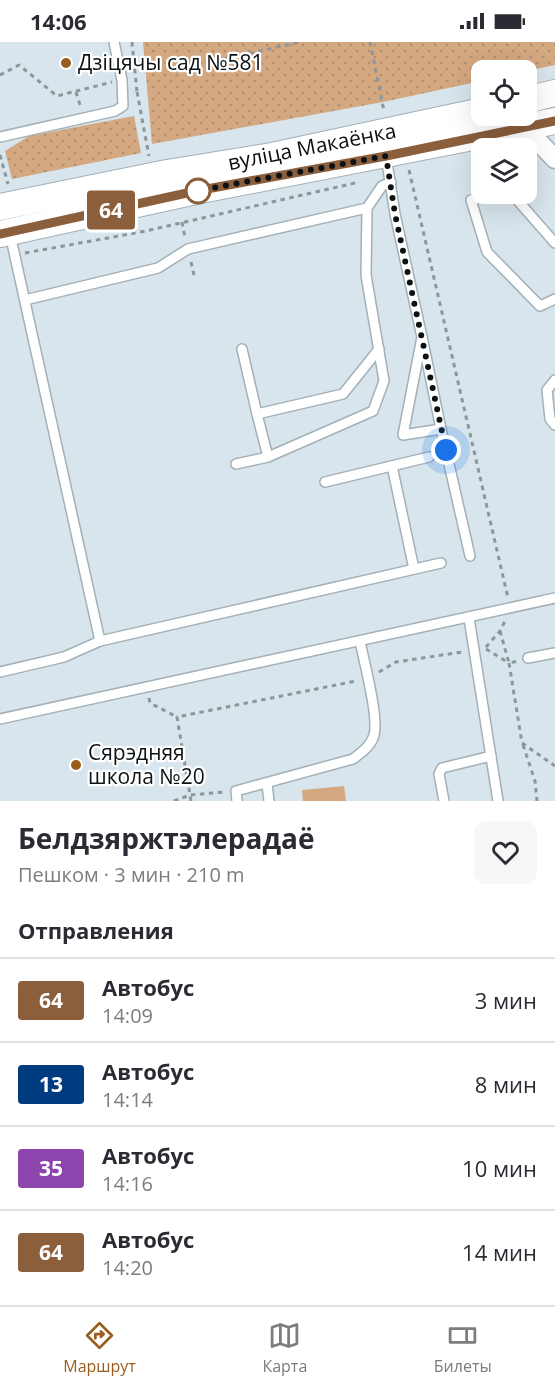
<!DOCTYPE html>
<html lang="ru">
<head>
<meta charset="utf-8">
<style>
	body { margin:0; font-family:"Open Sans",sans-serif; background:#f7f7f7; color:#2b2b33; height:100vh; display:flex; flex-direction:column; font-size:22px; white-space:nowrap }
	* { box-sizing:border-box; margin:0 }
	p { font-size:20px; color:#7c7c81 }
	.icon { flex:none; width:33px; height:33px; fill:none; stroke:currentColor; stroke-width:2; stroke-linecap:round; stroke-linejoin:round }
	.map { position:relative; height:759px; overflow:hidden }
	.panel { display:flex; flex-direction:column; background:#fff; flex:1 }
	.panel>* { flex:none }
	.badge { padding:0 12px; border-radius:4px; font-size:21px; line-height:39px }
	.fabs { position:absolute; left:471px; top:18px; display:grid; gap:12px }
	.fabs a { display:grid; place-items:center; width:66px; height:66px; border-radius:12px; background:#fff; box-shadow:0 6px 24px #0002; font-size:30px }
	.you { position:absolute; width:30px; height:30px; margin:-15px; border:4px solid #fff; border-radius:50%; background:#1a73e8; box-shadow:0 0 0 9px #1a73e833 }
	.map>.badge { position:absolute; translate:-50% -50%; box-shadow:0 0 0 3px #fff }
	h2 { padding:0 18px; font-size:22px; line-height:54px }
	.round { display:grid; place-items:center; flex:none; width:63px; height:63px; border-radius:12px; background:#f7f7f7 }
	.head { display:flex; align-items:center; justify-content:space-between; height:102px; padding:0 18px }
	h1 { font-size:28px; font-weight:700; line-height:45px }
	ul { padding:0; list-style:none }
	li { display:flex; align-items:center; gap:18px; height:84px; padding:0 18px; border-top:2px solid #e1e1e2 }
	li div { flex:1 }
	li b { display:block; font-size:22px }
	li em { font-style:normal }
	li .badge { min-width:66px; font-weight:700; text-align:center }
	.status { display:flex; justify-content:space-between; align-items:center; height:42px; padding:0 30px; background:#fff; direction:ltr }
	.status svg { height:16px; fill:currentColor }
	.tabs { display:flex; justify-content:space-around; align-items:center; height:84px; border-top:2px solid #e1e1e2; background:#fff; font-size:16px; color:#7c7c81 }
	.tabs a { display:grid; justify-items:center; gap:3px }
	.tabs .active { color:#995e1e }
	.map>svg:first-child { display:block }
</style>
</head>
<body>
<div class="status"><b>14:06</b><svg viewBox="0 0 49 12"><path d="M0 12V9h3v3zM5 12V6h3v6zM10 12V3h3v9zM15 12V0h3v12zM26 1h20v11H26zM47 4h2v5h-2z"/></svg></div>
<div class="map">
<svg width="555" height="759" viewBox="0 0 555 759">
	<defs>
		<pattern id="grass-dots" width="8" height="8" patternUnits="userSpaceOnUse" patternTransform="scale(1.5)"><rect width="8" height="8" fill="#d4a880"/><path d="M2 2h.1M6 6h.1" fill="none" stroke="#b5906e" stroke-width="1.8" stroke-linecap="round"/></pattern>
	</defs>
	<rect width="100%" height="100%" fill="#d8e5ec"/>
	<g fill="url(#grass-dots)">
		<polygon points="143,0 555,0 555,23 527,29 482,28 481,39 383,60 152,102"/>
		<polygon points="134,74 141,111 12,137 5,109 29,94"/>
	</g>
	<polygon fill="#d4a880" points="344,744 346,759 303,759 302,748"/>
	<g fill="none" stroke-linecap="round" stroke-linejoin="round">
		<g stroke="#a3b0b7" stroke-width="12">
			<g id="lane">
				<polyline points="0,95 115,69 123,64 122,38 114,0"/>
				<polyline points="386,114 395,172 422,295 403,393 441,387 422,295"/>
				<polyline points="496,152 471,158 487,210 540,264 555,257"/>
				<polyline points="512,152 555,201"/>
				<polyline points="10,192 100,599"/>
				<polyline points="25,258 158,226 188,207 367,166 382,144 391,140"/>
				<polyline points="242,307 257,372 343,352 379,307"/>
				<polyline points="555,338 547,348 550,377 555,383"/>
				<polyline points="257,372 268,415"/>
				<polyline points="441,387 470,514"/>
				<polyline points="236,422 268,415 373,369 384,339 366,233 367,166"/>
				<polyline points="392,424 414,527"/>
				<polyline points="325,440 429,415"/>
				<polyline points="469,576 498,759"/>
				<polyline points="528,616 555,611"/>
				<polyline points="0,630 64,615 100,599 441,521"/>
				<polyline points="0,677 555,556"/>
				<polyline points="267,742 269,759"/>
				<path d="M237,759l-1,-10 117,-32c9,-7 18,-13 21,-24 5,-18 -10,-73 -14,-94"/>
				<polyline points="444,759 439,732 442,726 491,714"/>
			</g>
		</g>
		<g stroke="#a3b0b7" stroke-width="21">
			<polyline id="street" points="532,84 537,98 555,117"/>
		</g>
		<g stroke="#a3b0b7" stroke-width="28">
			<g id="secondary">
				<polyline points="526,58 555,51"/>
				<polyline points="0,165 167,131 272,114 482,69"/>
				<polyline points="0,192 196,149 555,79"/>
			</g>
		</g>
		<g stroke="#8c969b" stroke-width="3" stroke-dasharray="4.5 4.5" stroke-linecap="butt">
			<polyline points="132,0 137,50 133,50"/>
			<polyline points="370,0 384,69"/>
			<polyline points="188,25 300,0"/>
			<polyline points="0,33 19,23 57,54 112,40"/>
			<polyline points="76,50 81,66"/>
			<polyline points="137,50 149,114"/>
			<polyline points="0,113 8,142"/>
			<polyline points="409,128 508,556"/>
			<polyline points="182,180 185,196"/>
			<polyline points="25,211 146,189 359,140"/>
			<polyline points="191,220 194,233"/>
			<polyline points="500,589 509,621 518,619"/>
			<polyline points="486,605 500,589 505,579"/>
			<polyline points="486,607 509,621 522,701 555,724"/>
			<polyline points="379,630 396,620 462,610"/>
			<polyline points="149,656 150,661 177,675"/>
			<polyline points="523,703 535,739 537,759"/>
			<polyline points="174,759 190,753 224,750"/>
			<polyline points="191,759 177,675 356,639"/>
		</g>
		<use href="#lane" stroke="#fff" stroke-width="9"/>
		<use href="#street" stroke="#fff" stroke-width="18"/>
		<use href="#secondary" stroke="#fff" stroke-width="26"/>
	</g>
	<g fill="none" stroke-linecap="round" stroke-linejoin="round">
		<g stroke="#fff" stroke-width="14">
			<polyline id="line" points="0,192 196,149 386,114 555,79"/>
		</g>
		<use href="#line" stroke="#8b5e3c" stroke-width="9"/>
		<polyline stroke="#0c1113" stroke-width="6" stroke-dasharray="0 10.8" points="198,149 196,149 386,114 395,172 446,408"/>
	</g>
	<g fill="#995e1e" stroke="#fff" stroke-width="2">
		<circle cx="66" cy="21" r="6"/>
		<circle cx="76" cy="723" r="6"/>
	</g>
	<circle fill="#fff" stroke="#8b5e3c" stroke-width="3" cx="198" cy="149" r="12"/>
	<g text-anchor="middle" stroke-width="4.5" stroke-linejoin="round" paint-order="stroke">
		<g font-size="21" fill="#0c1113" stroke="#fff" text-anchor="start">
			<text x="78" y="28">Дзіцячы сад №581</text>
			<text x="88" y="718">Сярэдняя<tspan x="88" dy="24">школа №20</tspan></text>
		</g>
		<g font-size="21" fill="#0c1113" stroke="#fff">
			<text transform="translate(312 105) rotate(-11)" y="7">вуліца Макаёнка</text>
		</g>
	</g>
</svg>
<div class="fabs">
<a><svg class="icon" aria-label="locate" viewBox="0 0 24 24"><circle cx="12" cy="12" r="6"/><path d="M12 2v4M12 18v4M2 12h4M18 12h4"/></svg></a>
<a><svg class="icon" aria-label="layers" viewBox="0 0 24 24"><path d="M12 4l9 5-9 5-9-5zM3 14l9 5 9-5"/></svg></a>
</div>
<div class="you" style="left:446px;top:408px"></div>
<b class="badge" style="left:111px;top:168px;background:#8b5e3c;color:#fff">64</b>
</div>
<section class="panel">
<div class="head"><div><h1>Белдзяржтэлерадаё</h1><p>Пешком · 3 мин · 210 m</p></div><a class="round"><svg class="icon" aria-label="heart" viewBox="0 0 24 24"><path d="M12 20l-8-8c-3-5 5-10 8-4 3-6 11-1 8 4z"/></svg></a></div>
<h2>Отправления</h2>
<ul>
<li><span class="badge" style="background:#8b5e3c;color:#fff">64</span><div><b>Автобус</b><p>14:09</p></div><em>3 мин</em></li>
<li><span class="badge" style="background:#003b80;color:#fff">13</span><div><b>Автобус</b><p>14:14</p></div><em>8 мин</em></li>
<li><span class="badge" style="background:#8e44ad;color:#fff">35</span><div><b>Автобус</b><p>14:16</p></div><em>10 мин</em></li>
<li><span class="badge" style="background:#8b5e3c;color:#fff">64</span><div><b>Автобус</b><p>14:20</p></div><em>14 мин</em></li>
</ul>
</section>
<nav class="tabs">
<a class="active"><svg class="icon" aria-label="directions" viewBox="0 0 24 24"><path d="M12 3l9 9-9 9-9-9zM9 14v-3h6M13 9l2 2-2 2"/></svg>Маршрут</a>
<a><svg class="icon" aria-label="map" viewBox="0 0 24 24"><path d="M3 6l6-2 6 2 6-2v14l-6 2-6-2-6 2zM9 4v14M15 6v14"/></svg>Карта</a>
<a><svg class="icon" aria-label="tickets" viewBox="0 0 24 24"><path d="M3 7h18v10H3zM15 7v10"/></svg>Билеты</a>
</nav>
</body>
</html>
